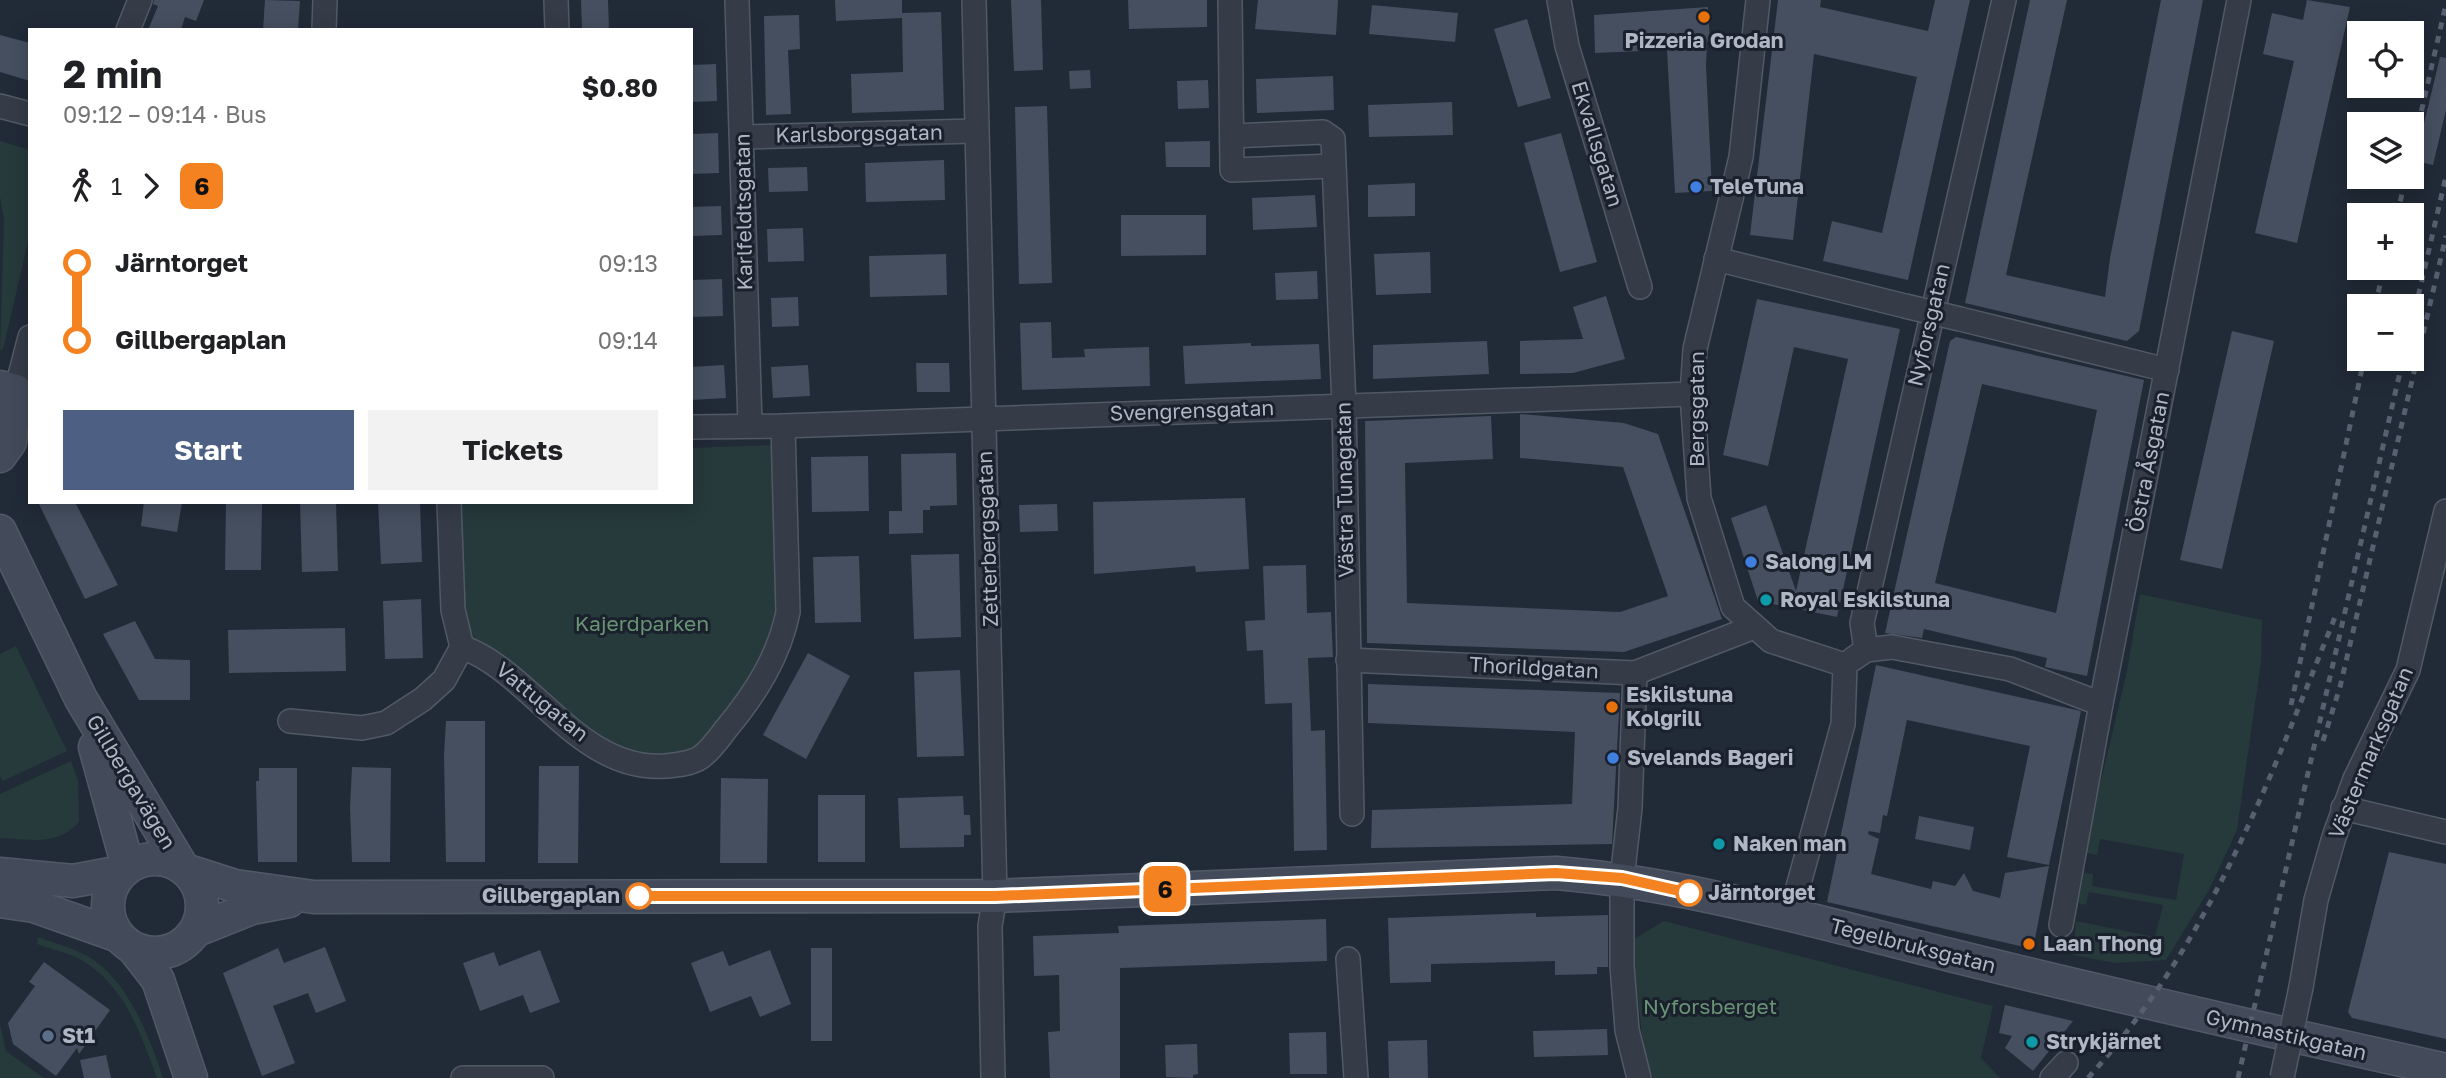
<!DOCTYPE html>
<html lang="en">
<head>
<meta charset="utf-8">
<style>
	body { margin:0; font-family:"Golos Text",sans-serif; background:#f2f2f2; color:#202124; height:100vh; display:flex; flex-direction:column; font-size:26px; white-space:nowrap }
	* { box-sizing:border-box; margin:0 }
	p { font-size:23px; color:#757577 }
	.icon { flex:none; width:38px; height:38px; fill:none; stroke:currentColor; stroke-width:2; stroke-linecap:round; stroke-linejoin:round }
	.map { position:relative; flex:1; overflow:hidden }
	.drawer { position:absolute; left:28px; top:28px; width:665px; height:476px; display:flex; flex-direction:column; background:#fff; border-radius:0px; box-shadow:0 4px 18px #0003 }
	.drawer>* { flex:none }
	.badge { padding:0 14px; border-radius:10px; font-size:24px; line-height:46px }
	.buttons { position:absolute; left:2347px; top:21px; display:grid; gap:14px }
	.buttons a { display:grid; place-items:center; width:77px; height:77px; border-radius:0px; background:#fff; box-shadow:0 4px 18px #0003; font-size:35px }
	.map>.badge { position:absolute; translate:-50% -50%; box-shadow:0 0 0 4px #fff }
	.legs { display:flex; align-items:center; gap:10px; height:77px; padding:0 35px; font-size:23px }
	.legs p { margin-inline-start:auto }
	.head { display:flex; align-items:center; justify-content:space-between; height:119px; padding:0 35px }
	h1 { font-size:38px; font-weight:700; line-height:52px }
	.button { display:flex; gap:14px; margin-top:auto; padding:14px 35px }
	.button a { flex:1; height:80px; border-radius:0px; background:#4d5f82; color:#fff; font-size:28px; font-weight:700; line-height:80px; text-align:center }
	.button a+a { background:#f2f2f2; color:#202124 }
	ul { padding:0 35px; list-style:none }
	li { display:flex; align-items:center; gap:24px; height:77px; font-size:26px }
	li i { display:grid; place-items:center; width:10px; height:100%; margin:0 9px; background:currentColor }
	li i::after { content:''; width:18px; height:18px; margin:-9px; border:5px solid; border-radius:50%; background:#fff }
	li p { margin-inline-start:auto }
	li:first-child i { background:linear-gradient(#0000 50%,currentColor 0) }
	li:last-child i { background:linear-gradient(currentColor 50%,#0000 0) }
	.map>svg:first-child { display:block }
</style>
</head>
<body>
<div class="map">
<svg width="2446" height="1078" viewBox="0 0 2446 1078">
	<rect width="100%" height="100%" fill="#212a37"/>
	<g fill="#26393b">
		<polygon points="0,141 30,150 30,234 3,349 0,351 4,220 0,197"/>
		<polygon points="774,445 780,608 763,659 735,707 693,753 671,762 626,757 581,734 474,637 459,610 456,502 691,502 691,448"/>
		<polygon points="2140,594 2262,620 2261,662 2237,830 2209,890 2166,960 2115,963 2073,955 2076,921 2155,937 2163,905 2089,892 2086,905 2078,903 2084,873 2093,874 2092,886 2176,900 2184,854 2100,839 2097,855 2084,852 2127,671"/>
		<polygon points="16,646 67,751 3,781 0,776 0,654"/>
		<path d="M71,761l7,19 1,42c-23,25 -47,17 -79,16v-44z"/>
		<polygon points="1664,921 1993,1006 1981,1058 2000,1078 1653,1078 1644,1051 1631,941"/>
		<path d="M38,937c16,6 36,11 51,20 39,23 61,81 74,121h-6c-16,-43 -32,-92 -74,-117 -13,-8 -31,-11 -46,-17z"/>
		<polygon points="0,1024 6,1051 44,1078 0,1078"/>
	</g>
	<g fill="#454f5f" fill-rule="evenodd">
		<polygon points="154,0 204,0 196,21 185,17 181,30 148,30 158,6 153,4"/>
		<polygon points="265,0 300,1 298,30 263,30"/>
		<polygon points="581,0 608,0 609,30 582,30"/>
		<polygon points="835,0 902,0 902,13 941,12 944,110 852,113 851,74 903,72 902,18 836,21"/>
		<polygon points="1011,0 1041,0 1043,70 1014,71"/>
		<polygon points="1128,0 1207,0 1207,27 1129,29"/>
		<polygon points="1258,0 1338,0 1336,35 1255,29"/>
		<polygon points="1778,0 1821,0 1820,7 1928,31 1935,0 1970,0 1908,280 1823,261 1832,221 1882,233 1917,77 1814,54 1793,240 1750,235"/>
		<polygon points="2030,0 2067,0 2006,275 2105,297 2110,258 2161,0 2203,0 2139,331 2127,341 1965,303"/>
		<polygon points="2307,0 2350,7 2297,243 2255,233 2294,61 2263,54 2272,13 2303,20"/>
		<polygon points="1372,5 1458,13 1455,42 1369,34"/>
		<polygon points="1708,7 1710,42 1707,42 1706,66 1712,191 1675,193 1667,50 1595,53 1594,15"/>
		<polygon points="799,15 800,49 788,50 791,114 766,115 764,16"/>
		<polygon points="1527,19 1551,98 1518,107 1494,29"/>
		<polygon points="0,35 30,43 30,81 0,72"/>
		<polygon points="2440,57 2446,58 2446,110 2433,165 2415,161"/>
		<polygon points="716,64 717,101 691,102 691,65"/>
		<polygon points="1090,70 1091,88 1070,89 1069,71"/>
		<polygon points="1333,76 1334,110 1257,113 1256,79"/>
		<polygon points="1208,80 1209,108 1178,109 1177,81"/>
		<polygon points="1452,102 1453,135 1369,137 1368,105"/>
		<polygon points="1047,106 1052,283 1019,284 1015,107"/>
		<polygon points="718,133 719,173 691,174 691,134"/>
		<polygon points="1561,133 1597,262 1560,272 1524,143"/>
		<polygon points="1210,141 1210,167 1166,167 1165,142"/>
		<polygon points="944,160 945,200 866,202 865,163"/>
		<polygon points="807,167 808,191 769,192 768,168"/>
		<polygon points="1415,183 1415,216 1368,217 1368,185"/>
		<polygon points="1315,195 1317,227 1253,230 1252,198"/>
		<polygon points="721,206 722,235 691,236 691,207"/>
		<polygon points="1121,215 1206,215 1206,255 1121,256"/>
		<polygon points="803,228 804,261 768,262 767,229"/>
		<polygon points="1430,252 1431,293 1376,295 1374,254"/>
		<polygon points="946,254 947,295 870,297 869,256"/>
		<polygon points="1317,271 1318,299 1276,300 1275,273"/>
		<polygon points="722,279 723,316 691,317 691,280"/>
		<polygon points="1606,296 1625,359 1573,373 1520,374 1520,341 1583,339 1573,307"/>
		<polygon points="798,297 799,326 772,327 771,298"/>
		<polygon points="1757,299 1900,329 1837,617 1758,601 1731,518 1766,505 1796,591 1848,359 1794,347 1768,466 1723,455"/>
		<polygon points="1051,322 1052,358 1085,357 1084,349 1149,347 1150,386 1022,390 1020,323"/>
		<polygon points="2232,331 2274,341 2222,569 2180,560"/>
		<path d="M1956,337l188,43 -57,296 -42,-9 2,-9 -123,-29 -2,9 -37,-5 65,-292zM1982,384l115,26 -41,203 -121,-30z"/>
		<polygon points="1487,341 1489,374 1373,379 1373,345"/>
		<polygon points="1251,343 1251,346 1319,344 1321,379 1185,384 1183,346"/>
		<polygon points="916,363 949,363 950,392 917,392"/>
		<polygon points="724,365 726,398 691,400 691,367"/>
		<polygon points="808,365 810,396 773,398 771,367"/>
		<polygon points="1520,414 1624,423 1658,434 1722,619 1624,652 1367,643 1365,421 1491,416 1493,459 1405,463 1407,603 1620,612 1668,596 1623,467 1520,458"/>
		<polygon points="956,453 957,505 930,506 930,510 923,510 923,533 889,534 889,511 902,511 901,454"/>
		<polygon points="868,456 869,511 812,512 811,457"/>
		<polygon points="1245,498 1249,569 1196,572 1195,566 1094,574 1093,502"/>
		<polygon points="38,502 75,502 118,585 85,599"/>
		<polygon points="144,502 182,502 177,532 141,526"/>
		<polygon points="226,502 262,502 261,570 225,570"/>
		<polygon points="300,502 336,502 338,571 302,572"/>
		<polygon points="378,502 420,502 422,562 381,564"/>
		<polygon points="1057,504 1058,531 1020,532 1019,505"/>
		<polygon points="959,554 961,637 914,639 911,555"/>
		<polygon points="859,556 861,622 815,623 813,557"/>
		<polygon points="1306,565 1307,613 1331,612 1333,657 1308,658 1311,731 1325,730 1327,850 1294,851 1292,703 1265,704 1263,650 1247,651 1245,621 1265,620 1263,566"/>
		<polygon points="421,599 423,658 385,659 383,601"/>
		<polygon points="135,621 155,659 190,660 190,700 139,700 103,634"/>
		<polygon points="345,628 346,671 229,673 228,630"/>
		<polygon points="808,653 850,676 806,759 763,735"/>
		<polygon points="1876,665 2081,711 2049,865 2007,857 2030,746 1907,720 1887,816 1883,815 1880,833 1869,831 1868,834 1879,839 1871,874 1931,889 1933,881 1955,886 1964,873 1973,891 2000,898 2005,873 2049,866 2033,949 1827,902"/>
		<polygon points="960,670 964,756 917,757 914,672"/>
		<polygon points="1368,684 1620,693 1612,844 1371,848 1372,810 1572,804 1575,732 1368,723"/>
		<polygon points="446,721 485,721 485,862 446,862 444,755"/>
		<polygon points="539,766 579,766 578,863 538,863"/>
		<polygon points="352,767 391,768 390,862 352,862 350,808"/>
		<polygon points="259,768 297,768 297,862 258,862 256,781 259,781"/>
		<polygon points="721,778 768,779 767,863 720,863"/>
		<rect x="818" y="795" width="47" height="67"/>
		<polygon points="963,796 964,815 970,815 971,835 964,835 964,847 900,848 898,798"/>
		<polygon points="1919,816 1974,827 1970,850 1915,839"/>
		<polygon points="2389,852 2446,864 2446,1039 2352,1018 2348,1012"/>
		<polygon points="1536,913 1536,917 1608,915 1608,967 1597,967 1597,974 1555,975 1555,961 1431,964 1431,982 1390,983 1388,918"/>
		<polygon points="1326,919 1327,961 1120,968 1120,1078 1050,1078 1048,1032 1060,1031 1059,975 1034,976 1033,936 1119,933 1118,926"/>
		<polygon points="325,947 346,1001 316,1013 308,993 273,1006 295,1063 262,1076 223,973 278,948 284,963"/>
		<rect x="811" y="948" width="21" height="93"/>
		<polygon points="540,950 560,1002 530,1013 523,995 480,1011 463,963 494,952 499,966"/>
		<polygon points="770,950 791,1004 760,1017 751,996 710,1012 691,963 723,951 729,966"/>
		<polygon points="44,962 110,1010 79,1054 77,1048 56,1076 13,1044 8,1023 35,986 29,982"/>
		<polygon points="2005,1005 2073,1021 2033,1071 2005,1048 2012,1036 1999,1033"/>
		<polygon points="1607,1029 1608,1055 1534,1057 1533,1031"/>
		<polygon points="1326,1032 1327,1074 1290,1074 1289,1033"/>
		<polygon points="1427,1040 1428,1078 1389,1078 1388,1041"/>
		<polygon points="1197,1044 1198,1074 1193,1075 1193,1078 1166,1077 1165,1045"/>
		<polygon points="106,1055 111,1078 84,1078 80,1060"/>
	</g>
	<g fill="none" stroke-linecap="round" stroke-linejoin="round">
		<g stroke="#525966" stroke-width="26">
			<g id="street">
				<polyline points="556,0 557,30"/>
				<polyline points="737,0 750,424"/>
				<polyline points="974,0 995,896 990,926 993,1078"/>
				<polyline points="1230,0 1232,170 1333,166"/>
				<polyline points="1559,0 1567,46 1640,287"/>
				<polyline points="1758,0 1741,157 1695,349 1692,394 1699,498 1733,607 1771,641 1845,665"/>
				<polyline points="128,30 140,0"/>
				<polyline points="324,30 325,0"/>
				<polyline points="0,106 30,114"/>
				<polyline points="1232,136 1323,132 1333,139 1344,406 1352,814"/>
				<polyline points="742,137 975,131"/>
				<polyline points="1716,259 1905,306"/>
				<polyline points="1960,319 2167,370"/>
				<polyline points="30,337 16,391 30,396"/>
				<polyline points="691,427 783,426 1692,394"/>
				<path d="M449,502l4,108 9,37c70,25 117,125 203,119 12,-1 26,-2 36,-9 10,-7 18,-19 25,-28 29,-35 53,-72 62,-117l-5,-186"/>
				<polyline points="1866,650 1862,623 2004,0"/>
				<polyline points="1853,659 1866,650 1892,647 2010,669 2101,704"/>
				<polyline points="1348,660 1635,673 1754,627"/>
				<polyline points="1635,673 1630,808 1622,879 1622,966 1627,1030 1639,1078"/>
				<polyline points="290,721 362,728 386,723 423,699 444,680 462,647"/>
				<polyline points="2343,808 2446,832"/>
				<polyline points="1790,916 1843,724 1845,665"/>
				<polyline points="2061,925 2101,704 2239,0"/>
				<polyline points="1348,959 1356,1078"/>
				<polyline points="2301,987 2316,900 2334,837 2355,779 2408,670 2446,511"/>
				<polyline points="463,1078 542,1078"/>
				<polyline points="2052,1078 2066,1063"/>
			</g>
		</g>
		<g stroke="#525966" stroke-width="35">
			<g id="secondary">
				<polyline points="0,387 16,391 10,442 0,456"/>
				<polyline points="0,531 81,699 181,865"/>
				<polyline points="95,747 128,867"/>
				<circle cx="155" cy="906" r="47"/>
				<path d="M191,872l44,14 79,11 681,-1 561,-23c133,11 264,50 394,82 165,41 330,78 496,115"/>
				<polyline points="0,874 73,881 121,872"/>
				<polyline points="0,901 34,906 116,935"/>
				<polyline points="197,930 252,908 289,901"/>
				<polyline points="134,949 158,980 191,1078"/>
			</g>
		</g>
		<use href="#street" stroke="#353c48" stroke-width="23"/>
		<use href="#secondary" stroke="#434b5b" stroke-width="32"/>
		<g stroke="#57606f" stroke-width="5" stroke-dasharray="7 7" stroke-linecap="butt">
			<polyline points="2412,152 2446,4"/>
			<polyline points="2397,215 2406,177"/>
			<polyline points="2375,306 2384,268"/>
			<polyline points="2412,323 2446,176"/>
			<polyline points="2291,705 2364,359"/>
			<polyline points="2323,741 2340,687 2446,236"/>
			<path d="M2088,1078c123,-136 180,-295 247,-461"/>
			<polyline points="2238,1078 2403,359"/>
		</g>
		<g stroke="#525966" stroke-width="26" stroke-linecap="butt">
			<g id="street-bridge">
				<polyline points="1905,306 1960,319"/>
				<polyline points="2282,1078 2301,987"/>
			</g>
		</g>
		<use href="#street-bridge" stroke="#353c48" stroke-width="23"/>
	</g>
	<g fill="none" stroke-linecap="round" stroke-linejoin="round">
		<g stroke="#fff" stroke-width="16">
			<polyline id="line-1" points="639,896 995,896 1556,873 1622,878 1689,893"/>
		</g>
		<use href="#line-1" stroke="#f58220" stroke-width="10"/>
	</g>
	<g fill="#e8710a" stroke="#1a212d" stroke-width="2.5">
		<circle cx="1704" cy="17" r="7"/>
		<circle cx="1612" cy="707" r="7"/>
		<circle cx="2029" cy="944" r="7"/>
	</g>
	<g fill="#3f7fe0" stroke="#1a212d" stroke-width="2.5">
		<circle cx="1696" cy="187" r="7"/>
		<circle cx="1751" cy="562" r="7"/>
		<circle cx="1613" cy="758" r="7"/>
	</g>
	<g fill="#0f9aa8" stroke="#1a212d" stroke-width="2.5">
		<circle cx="1766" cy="600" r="7"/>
		<circle cx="1719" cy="844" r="7"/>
		<circle cx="2032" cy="1042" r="7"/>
	</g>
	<g fill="#fff" stroke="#f58220" stroke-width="3.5">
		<circle cx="1689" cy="893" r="12"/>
		<circle cx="639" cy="896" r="12"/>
	</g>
	<circle fill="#5c6f8a" stroke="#1a212d" stroke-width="2.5" cx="48" cy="1036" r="7"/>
	<g text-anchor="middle" stroke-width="6" stroke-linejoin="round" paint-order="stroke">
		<g font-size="21" font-weight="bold" fill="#afb6c4" stroke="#1a212d" text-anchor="start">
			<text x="1704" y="48" text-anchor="middle">Pizzeria Grodan</text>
			<text x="1710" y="194">TeleTuna</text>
			<text x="1765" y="569">Salong LM</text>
			<text x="1780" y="607">Royal Eskilstuna</text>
			<text x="1626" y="702">Eskilstuna<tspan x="1626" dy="24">Kolgrill</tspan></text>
			<text x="1627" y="765">Svelands Bageri</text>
			<text x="1733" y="851">Naken man</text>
			<text x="2043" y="951">Laan Thong</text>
			<text x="62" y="1043">St1</text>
			<text x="2046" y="1049">Strykjärnet</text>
		</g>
		<g font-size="21" fill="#afb6c4" stroke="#1a212d">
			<text transform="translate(859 134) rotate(-1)" y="7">Karlsborgsgatan</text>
			<text transform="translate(1597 144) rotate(73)" y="7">Ekvallsgatan</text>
			<text transform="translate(744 212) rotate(-91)" y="7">Karlfeldtsgatan</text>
			<text transform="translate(1929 325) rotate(-77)" y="7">Nyforsgatan</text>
			<text transform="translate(1697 409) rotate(-90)" y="7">Bergsgatan</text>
			<text transform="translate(1192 411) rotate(-2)" y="7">Svengrensgatan</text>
			<text transform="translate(2149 462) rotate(-79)" y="7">Östra Åsgatan</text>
			<text transform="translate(1345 490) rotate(-91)" y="7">Västra Tunagatan</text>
			<text transform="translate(988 539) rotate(-92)" y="7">Zetterbergsgatan</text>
			<text transform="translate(1534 668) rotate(3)" y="7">Thorildgatan</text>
			<text transform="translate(542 702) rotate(39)" y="7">Vattugatan</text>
			<text transform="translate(2371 753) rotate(-67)" y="7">Västermarksgatan</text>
			<text transform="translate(131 782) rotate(59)" y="7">Gillbergavägen</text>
			<text transform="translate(1913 946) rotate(14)" y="7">Tegelbruksgatan</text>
			<text transform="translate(2286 1035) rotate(13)" y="7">Gymnastikgatan</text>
		</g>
		<g font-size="21" fill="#689474" stroke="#1a212d">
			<text x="642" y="631">Kajerdparken</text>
			<text x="1710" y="1014">Nyforsberget</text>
		</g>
		<g font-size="21" font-weight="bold" fill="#afb6c4" stroke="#1a212d" text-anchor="start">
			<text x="1708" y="900">Järntorget</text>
			<text x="620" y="903" text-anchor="end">Gillbergaplan</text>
		</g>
	</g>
</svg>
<div class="buttons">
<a><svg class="icon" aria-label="locate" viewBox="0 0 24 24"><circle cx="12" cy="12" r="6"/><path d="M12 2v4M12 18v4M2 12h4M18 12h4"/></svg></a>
<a><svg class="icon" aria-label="layers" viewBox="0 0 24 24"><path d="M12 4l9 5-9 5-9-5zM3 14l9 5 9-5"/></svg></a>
<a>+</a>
<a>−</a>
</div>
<b class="badge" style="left:1165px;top:889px;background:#f58220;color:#111">6</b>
<section class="drawer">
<div class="head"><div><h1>2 min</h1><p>09:12 – 09:14 · Bus</p></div><b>$0.80</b></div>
<div class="legs"><svg class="icon" aria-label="walk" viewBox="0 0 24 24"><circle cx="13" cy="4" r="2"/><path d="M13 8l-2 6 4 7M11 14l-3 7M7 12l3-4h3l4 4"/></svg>1<svg class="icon" aria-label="forward" viewBox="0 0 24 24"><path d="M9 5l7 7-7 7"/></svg><b class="badge" style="background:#f58220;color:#111">6</b></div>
<ul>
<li><i style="color:#f58220"></i><b>Järntorget</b><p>09:13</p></li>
<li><i style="color:#f58220"></i><b>Gillbergaplan</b><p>09:14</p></li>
</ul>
<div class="button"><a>Start</a><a>Tickets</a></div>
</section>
</div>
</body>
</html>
